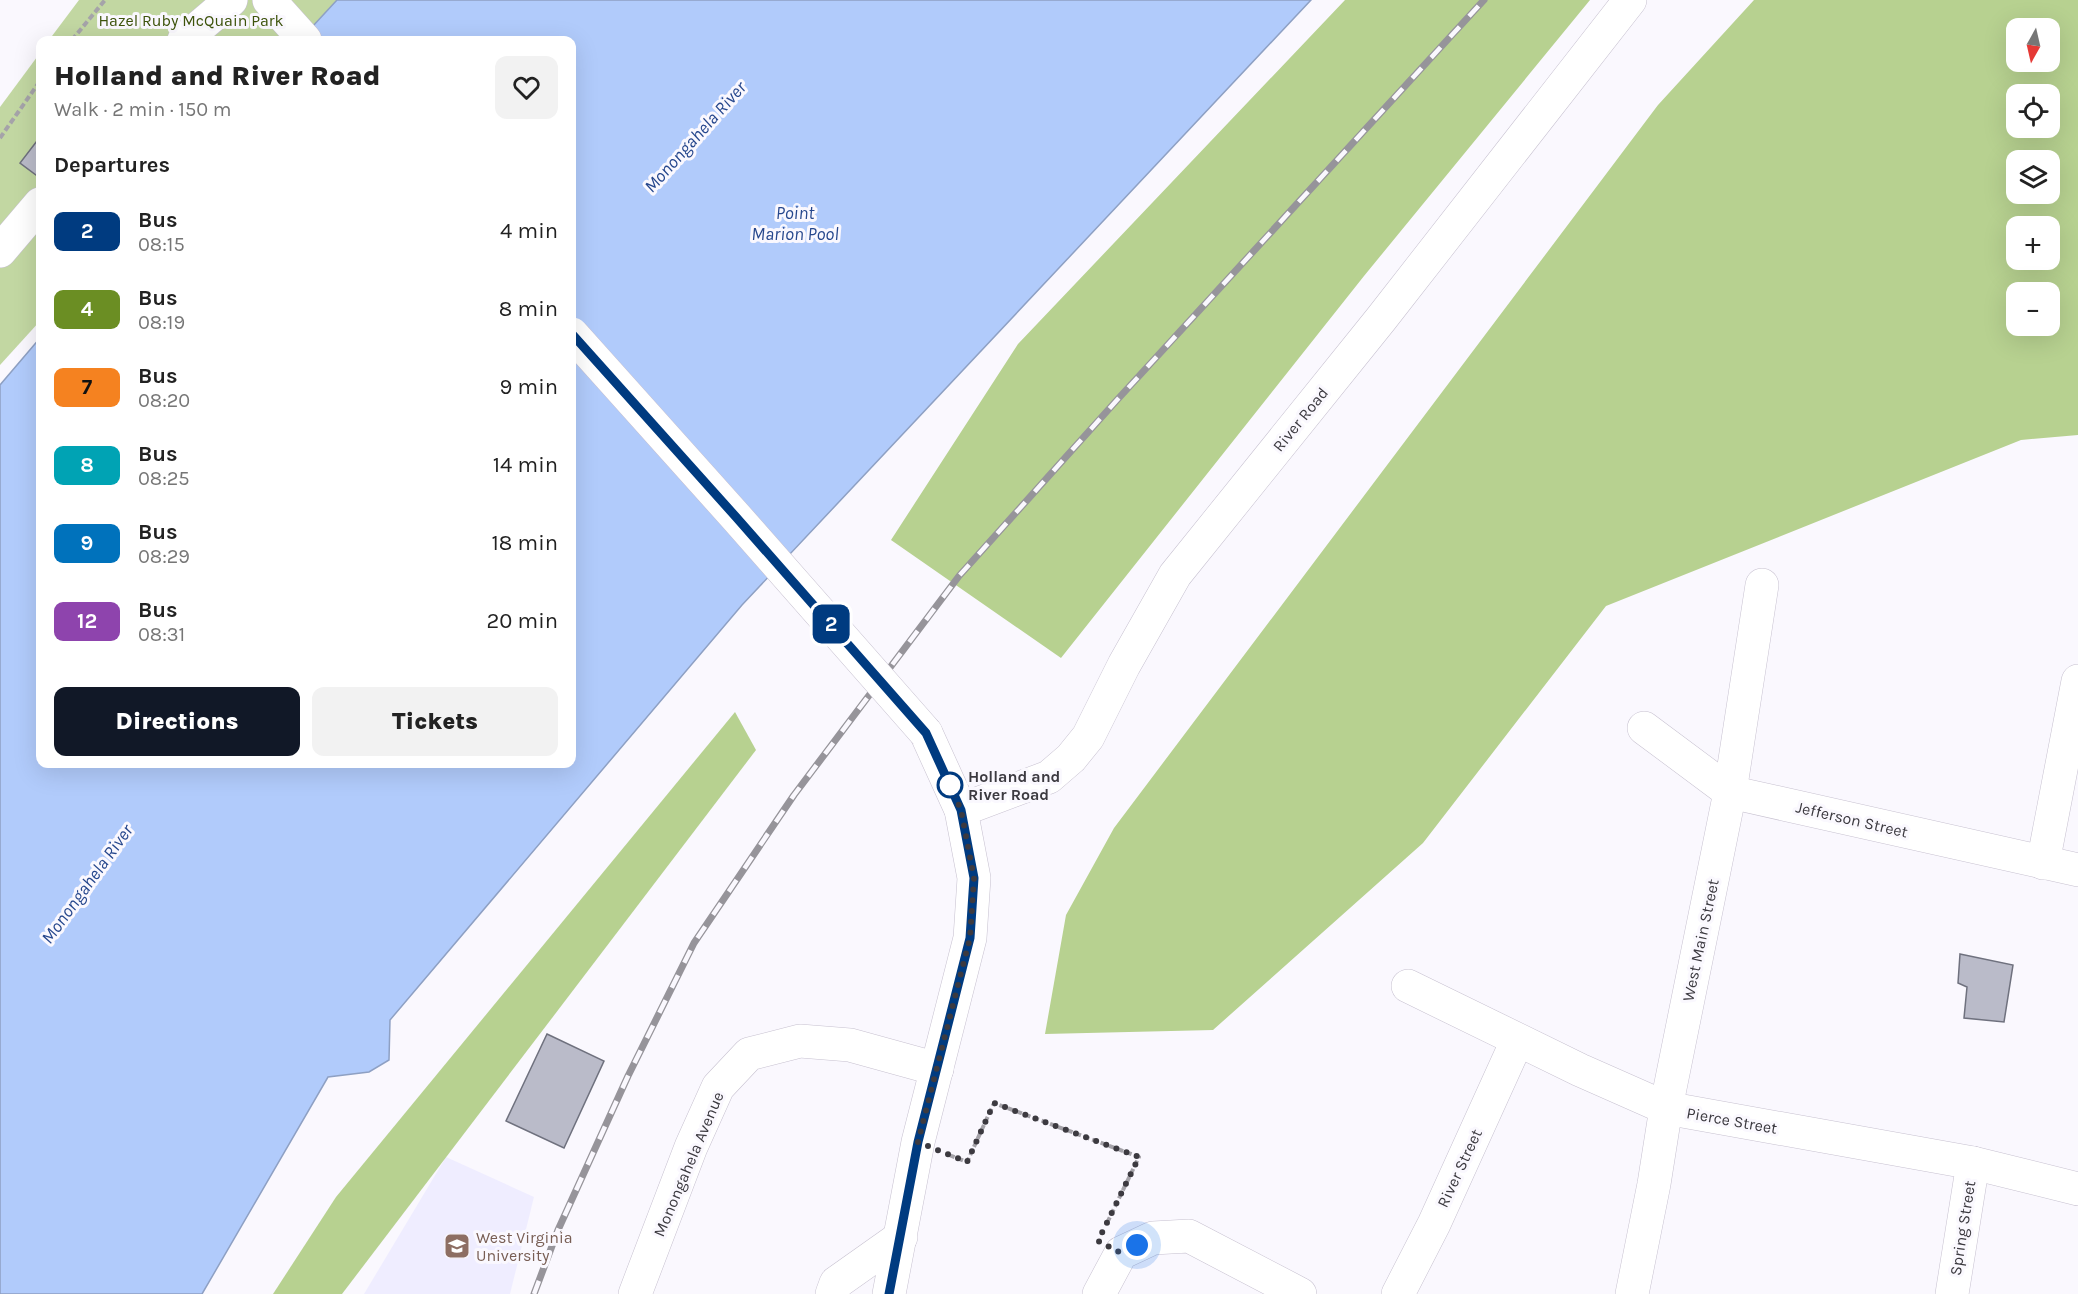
<!DOCTYPE html>
<html lang="en">
<head>
<meta charset="utf-8">
<style>
	body { margin:0; font-family:Karla,sans-serif; background:#f2f2f2; color:#222; height:100vh; display:flex; flex-direction:column; font-size:22px; white-space:nowrap }
	* { box-sizing:border-box; margin:0 }
	p { font-size:20px; color:#767676 }
	.icon { flex:none; width:33px; height:33px; fill:none; stroke:currentColor; stroke-width:2; stroke-linecap:round; stroke-linejoin:round }
	.map { position:relative; flex:1; overflow:hidden }
	.side { position:absolute; left:36px; top:36px; width:540px; height:732px; display:flex; flex-direction:column; background:#fff; border-radius:12px; box-shadow:0 6px 24px #0002 }
	.side>* { flex:none }
	.badge { padding:0 12px; border-radius:9px; font-size:21px; line-height:39px }
	.needle { width:39px; rotate:188deg }
	.tools { position:absolute; left:2006px; top:18px; display:grid; gap:12px }
	.tools a { display:grid; place-items:center; width:54px; height:54px; border-radius:12px; background:#fff; box-shadow:0 6px 24px #0002; font-size:30px }
	.you { position:absolute; width:30px; height:30px; margin:-15px; border:4px solid #fff; border-radius:50%; background:#1a73e8; box-shadow:0 0 0 9px #1a73e833 }
	.map>.badge { position:absolute; translate:-50% -50%; box-shadow:0 0 0 3px #fff }
	h2 { padding:0 18px; font-size:22px; line-height:54px }
	.round { display:grid; place-items:center; flex:none; width:63px; height:63px; border-radius:12px; background:#f2f2f2 }
	.headline { display:flex; align-items:center; justify-content:space-between; height:102px; padding:0 18px }
	h1 { font-size:28px; font-weight:800; line-height:45px }
	.action { display:flex; gap:12px; margin-top:auto; padding:12px 18px }
	.action a { flex:1; height:69px; border-radius:12px; background:#111827; color:#fff; font-size:24px; font-weight:800; line-height:69px; text-align:center }
	.action a+a { background:#f2f2f2; color:#222 }
	ul { padding:0; list-style:none }
	li { display:flex; align-items:center; gap:18px; height:78px; padding:0 18px }
	li div { flex:1 }
	li b { display:block; font-size:22px }
	li em { font-style:normal }
	li .badge { min-width:66px; font-weight:700; text-align:center }
	.map>svg:first-child { display:block }
</style>
</head>
<body>
<div class="map">
<svg width="2078" height="1294" viewBox="0 0 2078 1294">
	<rect width="100%" height="100%" fill="#faf8fe"/>
	<polygon fill="#efedff" points="446,1157 534,1197 510,1294 364,1294"/>
	<g fill="#c2d7a2">
		<polygon points="79,0 337,0 300,40 49,40"/>
		<polygon points="40,53 40,321 0,365 0,107"/>
	</g>
	<g fill="#b7d190" fill-rule="evenodd">
		<polygon points="1345,0 1590,0 1364,276 1061,658 891,540 1018,344"/>
		<path d="M1754,0h324v435l-57,5 -415,166 -183,237 -210,187 -168,4 21,-119 48,-87 544,-723zM2016,28h33v34h-33zM2016,94h33v34h-33zM2016,160h33v34h-33zM2016,226h33v34h-33zM2016,292h33v34h-33z"/>
		<polygon points="735,712 756,750 342,1294 273,1294 336,1197"/>
	</g>
	<polygon fill="#b1cbfb" stroke="#8ea0c3" stroke-width="1.5" points="337,0 1311,0 742,605 390,1020 389,1060 369,1072 328,1077 202,1294 0,1294 0,385 40,338 40,764 572,764 572,40 300,40"/>
	<g fill="#babbc9" stroke="#6f717e" stroke-width="1.5">
		<polygon points="40,137 40,178 20,163"/>
		<polygon points="1960,954 2013,965 2004,1022 1964,1018 1967,987 1958,983"/>
		<polygon points="547,1034 604,1061 564,1148 506,1121"/>
	</g>
	<g fill="none" stroke-linecap="round" stroke-linejoin="round">
		<g stroke="#c7c1d0" stroke-width="34">
			<g id="minor">
				<polyline points="184,40 231,0"/>
				<polyline points="0,251 40,204"/>
				<polyline points="1644,728 1730,792 2078,870"/>
				<polyline points="961,810 1049,777 1071,758 1088,737 1124,665 1175,575 1381,319 1630,0"/>
				<polyline points="2043,863 2078,681"/>
				<polyline points="1408,986 1580,1070 1666,1108 1973,1163 2078,1189"/>
				<polyline points="635,1294 691,1147 718,1087 749,1054 800,1041 850,1045 937,1069"/>
				<polyline points="832,1294 836,1283 901,1237"/>
				<polyline points="1099,1294 1121,1253 1153,1238 1189,1236 1300,1294"/>
				<polyline points="1398,1294 1434,1224 1517,1041"/>
				<polyline points="1632,1294 1654,1184 1666,1108 1730,792 1762,585"/>
				<polyline points="1952,1294 1973,1163"/>
			</g>
		</g>
		<g stroke="#c7c1d0" stroke-width="34">
			<g id="major">
				<polyline points="269,0 305,40"/>
				<polyline points="889,1294 918,1142 970,938 974,878 961,810 926,733"/>
			</g>
		</g>
		<g stroke="#a5a3a9" stroke-width="4" stroke-dasharray="6 3" stroke-linecap="butt">
			<polyline points="72,40 105,0"/>
			<polyline points="0,138 40,81"/>
			<polyline points="949,1155 967,1162 994,1103 1139,1157 1108,1221"/>
		</g>
		<use href="#minor" stroke="#fff" stroke-width="33"/>
		<use href="#major" stroke="#fff" stroke-width="33"/>
		<g stroke="#96949a" stroke-width="7">
			<polyline id="rail" points="534,1294 558,1230 628,1076 694,943 794,795 959,576 1117,400 1484,0"/>
		</g>
		<use href="#rail" stroke="#faf8fe" stroke-width="4.5" stroke-dasharray="14" stroke-linecap="butt"/>
		<g stroke="#c7c1d0" stroke-width="34" stroke-linecap="butt">
			<polyline id="major-bridge" points="572,334 736,517 926,733"/>
		</g>
		<use href="#major-bridge" stroke="#fff" stroke-width="33"/>
	</g>
	<g fill="none" stroke-linecap="round" stroke-linejoin="round">
		<g stroke="#fff" stroke-width="14">
			<polyline id="line" points="572,334 736,517 926,733 961,810 974,878 970,938 918,1142 889,1294"/>
		</g>
		<use href="#line" stroke="#003b80" stroke-width="9"/>
		<polyline stroke="#3c3a40" stroke-width="6" stroke-dasharray="0 10.8" points="950,785 961,810 974,878 970,938 918,1142 967,1162 994,1103 1139,1157 1098,1241 1121,1253 1137,1245"/>
	</g>
	<defs>
		<g id="university-square" transform="scale(1.35)"><rect x="-9" y="-9" width="18" height="18" rx="4" fill="#8d6e63" stroke="#faf8fe"/><path d="M0-5L7-2L0 1L-7-2ZM-4 1L0 2.5L4 1V4Q0 6-4 4Z" fill="#fff"/></g>
	</defs>
	<g fill-rule="evenodd">
		<use href="#university-square" x="457" y="1246"/>
	</g>
	<circle fill="#fff" stroke="#003b80" stroke-width="3" cx="950" cy="785" r="12"/>
	<g text-anchor="middle" stroke-width="6" stroke-linejoin="round" paint-order="stroke">
		<g font-size="16" fill="#3d530b" stroke="#faf8fe">
			<text x="191" y="26">Hazel Ruby McQuain Park</text>
		</g>
		<g font-size="16" fill="#3c3a40" stroke="#faf8fe">
			<text transform="translate(1300 419) rotate(-51)" y="6">River Road</text>
			<text transform="translate(1852 819) rotate(13)" y="6">Jefferson Street</text>
			<text transform="translate(1700 940) rotate(-78)" y="6">West Main Street</text>
			<text transform="translate(1732 1120) rotate(10)" y="6">Pierce Street</text>
			<text transform="translate(688 1164) rotate(-67)" y="6">Monongahela Avenue</text>
			<text transform="translate(1459 1168) rotate(-65)" y="6">River Street</text>
			<text transform="translate(1962 1228) rotate(-81)" y="6">Spring Street</text>
		</g>
		<g font-size="16" font-weight="bold" fill="#3c3a40" stroke="#faf8fe" text-anchor="start">
			<text x="968" y="782">Holland and<tspan x="968" dy="18">River Road</tspan></text>
		</g>
		<g font-size="16" fill="#785e54" stroke="#faf8fe" text-anchor="start">
			<text x="476" y="1243">West Virginia<tspan x="476" dy="18">University</tspan></text>
		</g>
		<g font-size="18" font-style="italic" fill="#26478d" stroke="#faf8fe">
			<text transform="translate(695 137) rotate(-48)" y="6">Monongahela River</text>
			<text x="795" y="219">Point<tspan x="795" dy="21">Marion Pool</tspan></text>
			<text transform="translate(87 884) rotate(-54)" y="6">Monongahela River</text>
		</g>
	</g>
</svg>
<div class="tools">
<a><svg class="needle" viewBox="-14 -14 28 28"><path d="M0-13l5 13h-10z" fill="#e53935"/><path d="M0 13l5-13h-10z" fill="#767676"/></svg></a>
<a><svg class="icon" aria-label="locate" viewBox="0 0 24 24"><circle cx="12" cy="12" r="6"/><path d="M12 2v4M12 18v4M2 12h4M18 12h4"/></svg></a>
<a><svg class="icon" aria-label="layers" viewBox="0 0 24 24"><path d="M12 4l9 5-9 5-9-5zM3 14l9 5 9-5"/></svg></a>
<a>+</a>
<a>−</a>
</div>
<div class="you" style="left:1137px;top:1245px"></div>
<b class="badge" style="left:831px;top:624px;background:#003b80;color:#fff">2</b>
<section class="side">
<div class="headline"><div><h1>Holland and River Road</h1><p>Walk · 2 min · 150 m</p></div><a class="round"><svg class="icon" aria-label="heart" viewBox="0 0 24 24"><path d="M12 20l-8-8c-3-5 5-10 8-4 3-6 11-1 8 4z"/></svg></a></div>
<h2>Departures</h2>
<ul>
<li><span class="badge" style="background:#003b80;color:#fff">2</span><div><b>Bus</b><p>08:15</p></div><em>4 min</em></li>
<li><span class="badge" style="background:#6b8e23;color:#fff">4</span><div><b>Bus</b><p>08:19</p></div><em>8 min</em></li>
<li><span class="badge" style="background:#f58220;color:#111">7</span><div><b>Bus</b><p>08:20</p></div><em>9 min</em></li>
<li><span class="badge" style="background:#00a3b4;color:#fff">8</span><div><b>Bus</b><p>08:25</p></div><em>14 min</em></li>
<li><span class="badge" style="background:#0072bc;color:#fff">9</span><div><b>Bus</b><p>08:29</p></div><em>18 min</em></li>
<li><span class="badge" style="background:#8e44ad;color:#fff">12</span><div><b>Bus</b><p>08:31</p></div><em>20 min</em></li>
</ul>
<div class="action"><a>Directions</a><a>Tickets</a></div>
</section>
</div>
</body>
</html>
